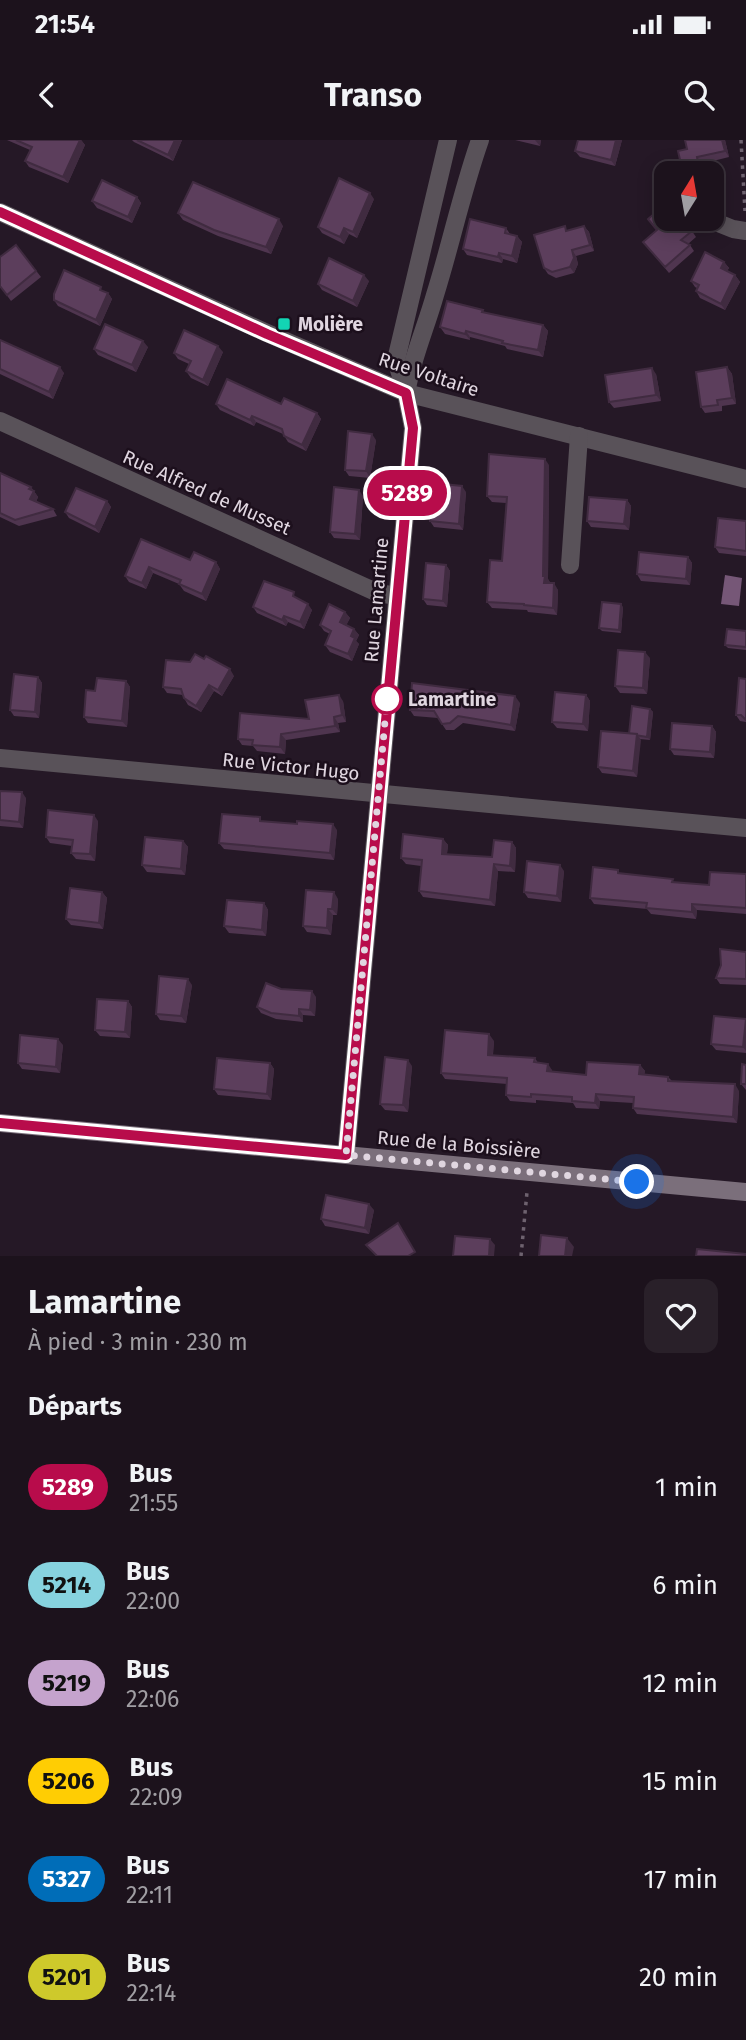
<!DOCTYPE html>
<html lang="fr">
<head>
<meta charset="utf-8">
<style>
	body { margin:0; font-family:"Fira Sans",sans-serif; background:#292029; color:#f1f3f6; height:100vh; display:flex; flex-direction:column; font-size:26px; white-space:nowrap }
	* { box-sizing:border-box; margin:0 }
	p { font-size:23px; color:#a09ea3 }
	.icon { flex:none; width:38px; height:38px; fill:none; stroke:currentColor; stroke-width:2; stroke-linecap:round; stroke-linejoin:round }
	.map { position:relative; height:1116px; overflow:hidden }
	.panel { display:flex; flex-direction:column; background:#1c121c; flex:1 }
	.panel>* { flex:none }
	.badge { padding:0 14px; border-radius:23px; font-size:24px; line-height:46px }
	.needle { width:46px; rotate:11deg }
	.buttons { position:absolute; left:654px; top:21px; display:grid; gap:14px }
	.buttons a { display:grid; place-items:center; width:70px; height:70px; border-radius:14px; background:#1c121c; box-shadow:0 4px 18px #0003,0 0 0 2px #3a323b; font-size:35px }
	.you { position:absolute; width:35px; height:35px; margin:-18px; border:5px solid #fff; border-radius:50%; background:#1a73e8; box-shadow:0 0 0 10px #1a73e833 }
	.map>.badge { position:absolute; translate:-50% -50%; box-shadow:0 0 0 4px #fff }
	h2 { padding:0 28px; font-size:26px; line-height:63px }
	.round { display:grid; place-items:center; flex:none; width:74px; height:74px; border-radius:14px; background:#292029 }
	.summary { display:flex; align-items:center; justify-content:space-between; height:119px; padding:0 28px }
	h1 { font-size:33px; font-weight:700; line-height:52px }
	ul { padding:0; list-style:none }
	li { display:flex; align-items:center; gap:21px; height:98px; padding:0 28px }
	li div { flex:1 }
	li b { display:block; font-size:26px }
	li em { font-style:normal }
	li .badge { min-width:77px; font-weight:700; text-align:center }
	.status { display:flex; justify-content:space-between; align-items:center; height:49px; padding:0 35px; background:#1c121c; direction:ltr }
	.status svg { height:19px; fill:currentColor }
	header { display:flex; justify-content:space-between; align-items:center; height:91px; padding:0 28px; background:#1c121c; font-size:32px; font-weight:700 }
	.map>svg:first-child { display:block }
</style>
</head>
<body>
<div class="status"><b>21:54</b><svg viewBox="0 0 49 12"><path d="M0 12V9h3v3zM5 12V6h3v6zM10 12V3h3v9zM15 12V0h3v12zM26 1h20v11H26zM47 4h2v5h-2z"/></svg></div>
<header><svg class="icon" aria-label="back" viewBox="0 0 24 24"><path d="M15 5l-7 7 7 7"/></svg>Transo<svg class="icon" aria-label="search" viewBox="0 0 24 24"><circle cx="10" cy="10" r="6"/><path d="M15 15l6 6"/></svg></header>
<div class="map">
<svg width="746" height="1116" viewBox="0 0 746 1116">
	<rect width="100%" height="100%" fill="#251826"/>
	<polygon fill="#765777" points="725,435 742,438 739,466 721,464"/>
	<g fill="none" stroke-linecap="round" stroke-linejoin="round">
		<g stroke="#6e626f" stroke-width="3.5" stroke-dasharray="3.5 5" stroke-linecap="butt">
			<polyline points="741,0 745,71"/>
			<polyline points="521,1116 527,1052"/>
		</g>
		<g stroke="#595259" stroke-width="18">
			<polyline points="0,72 267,193 406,253 746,339"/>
			<polyline points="708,79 733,89 746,91"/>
			<path d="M407,248c6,-32 19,-61 28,-93 16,-51 27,-104 45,-155"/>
			<polyline points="0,281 378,453 397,456"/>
			<polyline points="570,425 579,296"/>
			<polyline points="0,618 746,688"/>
			<polyline points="346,1015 413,288 406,253 396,220 448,0"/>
		</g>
		<polyline stroke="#7b6f7b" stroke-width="18" points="0,983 746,1052"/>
	</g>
	<g fill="#4f354f">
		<polygon points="7,0 81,0 85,5 68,43 29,27 25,21 30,10"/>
		<polygon points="132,0 182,0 173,21 134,2"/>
		<polygon points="515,0 541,0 540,6"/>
		<polygon points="622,0 615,26 580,17 575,11"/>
		<polygon points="685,0 725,0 729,17 701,24 703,33 683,33 687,9"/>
		<polygon points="137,57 141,63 132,83 97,68 92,61"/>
		<polygon points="374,59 357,98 349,94 344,104 322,93 318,87"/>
		<polygon points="178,73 283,86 271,114 218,96 183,80"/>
		<polygon points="584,86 589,92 594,111 576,116 578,124 574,133 556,138 548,134 544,128 568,90"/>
		<polygon points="506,88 510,94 517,96 522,102 517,123 503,119 502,123 467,115 463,109"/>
		<polygon points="656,90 692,91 696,97 688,104 690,105 694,111 669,133 643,102"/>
		<polygon points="16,105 41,137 11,161 0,146"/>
		<polygon points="724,122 729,128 727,131 735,135 740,142 725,170 700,158 696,151 697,148 695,147 691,141"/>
		<polygon points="369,141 357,167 322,150 318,144"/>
		<polygon points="108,153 112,159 100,186 58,166 54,160"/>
		<polygon points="483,170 484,173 543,185 548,191 543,217 507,209 505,206 470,197 470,200 445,194 440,187"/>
		<polygon points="0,200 64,233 53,259 0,234"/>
		<polygon points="148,207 136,232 98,215 94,209"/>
		<polygon points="223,212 208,246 191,238 186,231 189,224 178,219 174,213"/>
		<polygon points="727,227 732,234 736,264 722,266 722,271 705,273 701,267"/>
		<polygon points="656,234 661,261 614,268 609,262"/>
		<polygon points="216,264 281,264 317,273 321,279 306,311 288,302 283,294 256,282 254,286 220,270"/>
		<polygon points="376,300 370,338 349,336 345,330"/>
		<polygon points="549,325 548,439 550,443 558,450 557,475 528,472 527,470 492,468 487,462 502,421 506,363 492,362 487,356"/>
		<polygon points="0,333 31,347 38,357 36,362 53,369 57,376 19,386 0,377"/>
		<polygon points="466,352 463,390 434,387 430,381"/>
		<polygon points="363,356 360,400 334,398 330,392"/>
		<polygon points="627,360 631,366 629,390 591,387 587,381"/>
		<polygon points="107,361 111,367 99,393 69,378 65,372"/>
		<polygon points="746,381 746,416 719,413 715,407"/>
		<polygon points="141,399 190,420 216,422 220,429 206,461 184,451 179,444 153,433 146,449 129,442 125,436"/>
		<polygon points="688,417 692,423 690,445 641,441 637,434"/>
		<polygon points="446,425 450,431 447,467 427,465 423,459"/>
		<polygon points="299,458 298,459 312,470 304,489 288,482 286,486 257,473 253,467"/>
		<polygon points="623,467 621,493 602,491 599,488"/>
		<polygon points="345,472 350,478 346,485 354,489 359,495 356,501 359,504 352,521 330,512 325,505 330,494 324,491 320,485"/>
		<polygon points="746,491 746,510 728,508 725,505"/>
		<polygon points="650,518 647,554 620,553 615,546"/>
		<polygon points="234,536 222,556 214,551 201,572 188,565 184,558 183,555 167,553 163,547"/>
		<polygon points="38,537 42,543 39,578 14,576 10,570"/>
		<polygon points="746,539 746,582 740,581 736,575"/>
		<polygon points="126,541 130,547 127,587 88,583 84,577 95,551"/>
		<polygon points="586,555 590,561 588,591 557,588 552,582"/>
		<polygon points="343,561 346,582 338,583 340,592 286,600 285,614 257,611 253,606 242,605 238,599 309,579"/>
		<polygon points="520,563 515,591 463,583 454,590 446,590 438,578 414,576 410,570"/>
		<polygon points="650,569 653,572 650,600 640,599 637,637 602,633 598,627"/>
		<polygon points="712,586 716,592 714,618 674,615 670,609"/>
		<polygon points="0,651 26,658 23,688 0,686"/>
		<polygon points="98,681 95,721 76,719 71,713 72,706 50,703 46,697"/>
		<polygon points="337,690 334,720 224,709 219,703"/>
		<polygon points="443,699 448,705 447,714 492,717 512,702 516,708 515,732 498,731 495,766 423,757 419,751 421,726 406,724 401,718"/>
		<polygon points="183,701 188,707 185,735 147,732 142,725"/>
		<polygon points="564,731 561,762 528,758 524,752"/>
		<polygon points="620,733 675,742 709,745 746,734 746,774 697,770 696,779 651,774 647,769 594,764 590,758"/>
		<polygon points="102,752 107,758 103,789 71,785 66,779"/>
		<polygon points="338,759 337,775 333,775 331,795 307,792 303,786"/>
		<polygon points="264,763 268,770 266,796 229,793 224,786"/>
		<polygon points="746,812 746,845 720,844 716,838"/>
		<polygon points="192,845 186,883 160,880 156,874"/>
		<polygon points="281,849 316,857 315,876 303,875 303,882 276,879 261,873 257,867"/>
		<polygon points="128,861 132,867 130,898 100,896 95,890"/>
		<polygon points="746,879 746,913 716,910 711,904"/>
		<polygon points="494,901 493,915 535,918 538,923 552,930 552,932 586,935 640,925 645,931 644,934 668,937 672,941 739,951 737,983 637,974 633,968 633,963 600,961 599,969 576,968 573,963 536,960 536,963 510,961 506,955 507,944 445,939 441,933"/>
		<polygon points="63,905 60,933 22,929 18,923"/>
		<polygon points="270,923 274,929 271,960 218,955 214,949"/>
		<polygon points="746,925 746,950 741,944"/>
		<polygon points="412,926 408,972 385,970 380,964"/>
		<polygon points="374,1070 369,1094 325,1086 321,1079"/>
	</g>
	<g fill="#402b40">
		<polygon points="80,0 81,0 85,5 68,43 63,37"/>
		<polygon points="175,0 182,0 173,21 168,15"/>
		<polygon points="535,0 541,0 540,6"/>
		<polygon points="616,0 622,0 615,26 611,20"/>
		<polygon points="722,0 725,0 729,17 725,11"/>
		<polygon points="697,17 701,24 703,33 701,33"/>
		<polygon points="370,53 374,59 357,98 353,92"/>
		<polygon points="137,57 141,63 132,83 128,77"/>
		<polygon points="279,79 283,86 271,114 266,107"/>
		<polygon points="584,86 589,92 594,111 590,105"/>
		<polygon points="344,88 349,94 344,104 340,97"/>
		<polygon points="517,96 522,102 517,123 512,116"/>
		<polygon points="572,110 576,116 578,124 574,133 570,127"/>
		<polygon points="499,113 503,119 502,123 498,117"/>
		<polygon points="724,122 729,128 725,134 721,128"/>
		<polygon points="364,135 369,141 357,167 353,161"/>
		<polygon points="735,135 740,142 725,170 721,164"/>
		<polygon points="108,153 112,159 100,186 96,180"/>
		<polygon points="543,185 548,191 543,217 538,210"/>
		<polygon points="466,191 470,197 470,200 465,194"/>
		<polygon points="143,201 148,207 136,232 132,225"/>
		<polygon points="218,206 223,212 208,246 203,240"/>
		<polygon points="60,227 64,233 53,259 49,252"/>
		<polygon points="727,227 732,234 736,264 732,258"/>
		<polygon points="652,228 656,234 661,261 656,255"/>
		<polygon points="317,273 321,279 306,311 302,305"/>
		<polygon points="252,276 256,282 254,286 250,280"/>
		<polygon points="372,294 376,300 370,338 366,331"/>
		<polygon points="545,319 549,325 548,439 550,442 549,450 544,443 543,436"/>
		<polygon points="462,346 466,352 463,390 459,384"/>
		<polygon points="31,347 38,357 35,365 30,359 29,349"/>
		<polygon points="359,350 363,356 360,400 355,394"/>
		<polygon points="627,360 631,366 629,390 624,384"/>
		<polygon points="107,361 111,367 99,393 95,387"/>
		<polygon points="688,417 692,423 690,445 686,439"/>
		<polygon points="216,422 220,429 206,461 202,454"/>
		<polygon points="446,425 450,431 447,467 443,461"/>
		<polygon points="149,427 153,433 146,449 142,443"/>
		<polygon points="554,443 558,450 557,475 553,468"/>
		<polygon points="308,464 312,470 304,489 300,482"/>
		<polygon points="621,464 623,467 621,493 619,490"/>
		<polygon points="345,472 350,478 345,488 340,482"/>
		<polygon points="284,476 288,482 286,486 282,480"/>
		<polygon points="354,489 359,495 356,501 359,504 352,521 348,514 351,496"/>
		<polygon points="645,512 650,518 647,554 643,548"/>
		<polygon points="230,529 234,536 222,556 218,550"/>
		<polygon points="38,537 42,543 39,578 35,572"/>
		<polygon points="126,541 130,547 127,587 122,581"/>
		<polygon points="209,545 214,551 201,572 196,566"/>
		<polygon points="339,555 343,561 346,582 342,575"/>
		<polygon points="586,555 590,561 588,591 583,584"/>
		<polygon points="515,556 520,563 515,591 511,585"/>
		<polygon points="650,569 653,572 650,600 647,597"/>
		<polygon points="334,577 338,583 340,592 335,586"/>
		<polygon points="712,586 716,592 714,618 710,612"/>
		<polygon points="281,594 286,600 285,614 280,607"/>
		<polygon points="637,594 641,600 637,637 633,631"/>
		<polygon points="22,652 26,658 23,688 19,682"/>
		<polygon points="94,675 98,681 95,721 90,714"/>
		<polygon points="333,684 337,690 334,720 330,713"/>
		<polygon points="443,699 448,705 446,720 442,714"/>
		<polygon points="183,701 188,707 185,735 181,729"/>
		<polygon points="512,702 516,708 515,732 510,726"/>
		<polygon points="494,724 498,731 495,766 490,760"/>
		<polygon points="560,725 564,731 561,762 557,756"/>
		<polygon points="102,752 107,758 103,789 99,783"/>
		<polygon points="334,752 338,759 337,775 332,769"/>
		<polygon points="264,763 268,770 266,796 262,790"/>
		<polygon points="692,764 697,770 696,779 692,772"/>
		<polygon points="328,769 333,775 331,795 327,788"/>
		<polygon points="188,839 192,845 186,883 181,876"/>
		<polygon points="312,851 316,857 315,876 310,870"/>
		<polygon points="128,861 132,867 130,898 125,892"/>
		<polygon points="299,869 303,875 303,882 299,876"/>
		<polygon points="746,879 746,911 743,907"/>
		<polygon points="489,894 494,901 492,921 488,915"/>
		<polygon points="58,899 63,905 60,933 56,927"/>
		<polygon points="408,920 412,926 408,972 403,965"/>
		<polygon points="270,923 274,929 271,960 267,954"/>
		<polygon points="548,924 552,930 551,938 547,931"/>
		<polygon points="640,925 645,931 644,940 639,934"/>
		<polygon points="735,944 739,951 737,983 733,977"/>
		<polygon points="596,954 600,961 599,969 595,963"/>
		<polygon points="369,1064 374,1070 369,1094 365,1088"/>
		<polygon points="567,1098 574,1107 572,1116 565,1116"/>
		<polygon points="490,1099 495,1105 494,1116 489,1116"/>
	</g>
	<g fill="#5c3e5c" stroke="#402b40" stroke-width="2">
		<polygon points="16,0 80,0 63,37 25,21 32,7"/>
		<polygon points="137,0 175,0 168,15"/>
		<polygon points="578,0 616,0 611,20 575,11"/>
		<polygon points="685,0 722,0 725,11 697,17 700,33 683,33 678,11 687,9"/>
		<polygon points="339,38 370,53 353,92 344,88 340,97 318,87"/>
		<polygon points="102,40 137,57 128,77 92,61"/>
		<polygon points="193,42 279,79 266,107 214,90 178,73"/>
		<polygon points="663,66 667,67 667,79 681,79 692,91 681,100 690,105 665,127 643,102 657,90 648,79"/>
		<polygon points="470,79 506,88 505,93 517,96 512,116 499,113 498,117 463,109"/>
		<polygon points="565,86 566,91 584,86 590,105 572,110 574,118 570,127 552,132 544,128 534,95"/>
		<polygon points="16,105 36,131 7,155 0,146 0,117"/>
		<polygon points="705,112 724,122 721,128 735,135 721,164 696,151 699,145 691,141"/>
		<polygon points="329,118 364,135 353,161 318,144"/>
		<polygon points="64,130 101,147 100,150 108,153 96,180 54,160 54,154"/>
		<polygon points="447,161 483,170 482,172 543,185 538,210 502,203 503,201 466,191 465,194 440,187"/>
		<polygon points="105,184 143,201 132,225 94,209"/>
		<polygon points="184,190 218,206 203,240 186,231 191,221 174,213"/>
		<polygon points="0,200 60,227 49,252 0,229"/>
		<polygon points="727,227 732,258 717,260 718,265 701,267 696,232"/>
		<polygon points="652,228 656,255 609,262 605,235"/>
		<polygon points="227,239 281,264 284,258 317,273 302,305 284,296 282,289 252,276 250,280 216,264"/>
		<polygon points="348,291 372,294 366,331 345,330"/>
		<polygon points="489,314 545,319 543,436 545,436 544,443 554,443 553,468 524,465 524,464 487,462 490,420 502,421 507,357 487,356"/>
		<polygon points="0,333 31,347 29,349 34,351 30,359 53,369 15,380 0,373"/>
		<polygon points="433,343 462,346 459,384 430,381"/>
		<polygon points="334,347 359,350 355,394 330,392"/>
		<polygon points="76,348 107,361 95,387 65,372"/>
		<polygon points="589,357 627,360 624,384 587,381"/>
		<polygon points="718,378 746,381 746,411 715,407"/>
		<polygon points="141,399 190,420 194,412 216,422 202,454 179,444 181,440 149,427 142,443 125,436"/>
		<polygon points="639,412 688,417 686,439 637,434"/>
		<polygon points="426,423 446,425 443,461 423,459"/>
		<polygon points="264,441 294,452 293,456 308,464 300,482 284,476 282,480 253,467"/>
		<polygon points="602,462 621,464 619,490 599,488"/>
		<polygon points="329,464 345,472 340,482 354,489 351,496 355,498 348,514 325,505 331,491 320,485"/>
		<polygon points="727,489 746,491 746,507 725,505"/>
		<polygon points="618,510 645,512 643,548 615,546"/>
		<polygon points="195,514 204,519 206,516 230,529 218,550 209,545 196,566 184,558 181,549 163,547 166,520 190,522"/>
		<polygon points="14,534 38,537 35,572 10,570"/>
		<polygon points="97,538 126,541 122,581 84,577 86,550 95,551"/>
		<polygon points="739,538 746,539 746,580 741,575 736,575"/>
		<polygon points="412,543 515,556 511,585 458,576 450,583 442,584 434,571 410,570"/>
		<polygon points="555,552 586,555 583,584 552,582"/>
		<polygon points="339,555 342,575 334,577 335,586 281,594 280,607 252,605 253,600 238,599 240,573 309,579 305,560"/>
		<polygon points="632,566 650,569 647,597 629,594"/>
		<polygon points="672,583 712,586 710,612 670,609"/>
		<polygon points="601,591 637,594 633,631 598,627"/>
		<polygon points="0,651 22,652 19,682 0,680"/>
		<polygon points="48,670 94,675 90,714 71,713 73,700 46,697"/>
		<polygon points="222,674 260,677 260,681 297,684 297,681 333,684 330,713 219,703"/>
		<polygon points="403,694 443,699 442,714 492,717 494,700 512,702 510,726 494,724 490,760 419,751 422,720 401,718"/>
		<polygon points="145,697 183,701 181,729 142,725"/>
		<polygon points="527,721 560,725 557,756 524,752"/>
		<polygon points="593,727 618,730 618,733 673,739 672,742 709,745 710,732 746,734 746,768 692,764 692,772 646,768 647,763 590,758"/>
		<polygon points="70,748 102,752 99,783 66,779"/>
		<polygon points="306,750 334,752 332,769 328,769 327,788 303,786"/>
		<polygon points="227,760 264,763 262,790 224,786"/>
		<polygon points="720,809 746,812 746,839 716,838 721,825"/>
		<polygon points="159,836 188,839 181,876 156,874"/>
		<polygon points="266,843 281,849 312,851 310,870 299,869 299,876 271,873 257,867"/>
		<polygon points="97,859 128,861 125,892 95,890"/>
		<polygon points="714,876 746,879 743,907 711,904"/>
		<polygon points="445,890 489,894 488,915 535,918 534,922 548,924 547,931 586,935 587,922 640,925 639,934 668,937 668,941 735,944 733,977 633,968 634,957 596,954 595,963 572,961 572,957 531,954 531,957 506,955 507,938 441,933"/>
		<polygon points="20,895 58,899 56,927 18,923"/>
		<polygon points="385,917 408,920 403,965 380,964"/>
		<polygon points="217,918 270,923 267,954 214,949"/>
		<polygon points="742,924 746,925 746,944 741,944"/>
		<polygon points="326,1055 369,1064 365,1088 321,1079"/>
		<polygon points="398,1083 415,1112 408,1116 377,1116 366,1105"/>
		<polygon points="541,1095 567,1098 565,1116 539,1116"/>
		<polygon points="455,1096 490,1099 489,1116 453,1116"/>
		<polygon points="697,1109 746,1114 746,1116 696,1116"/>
	</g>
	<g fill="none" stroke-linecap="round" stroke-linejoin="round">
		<g stroke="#fff" stroke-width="16">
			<polyline id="line" points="0,72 267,194 406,253 413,288 346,1015 0,983"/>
		</g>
		<use href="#line" stroke="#b80c4b" stroke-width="10"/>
		<polyline stroke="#e0d6e0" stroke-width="7" stroke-dasharray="0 12.6" points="387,559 346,1015 637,1042"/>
	</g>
	<rect fill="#12d5b4" stroke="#1c0f1c" stroke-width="2.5" x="277" y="177" width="14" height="14" rx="3.5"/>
	<circle fill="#fff" stroke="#b80c4b" stroke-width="3.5" cx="387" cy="559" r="14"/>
	<g text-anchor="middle" stroke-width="5" stroke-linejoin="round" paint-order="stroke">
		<g font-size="19" font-weight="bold" fill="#e0d6e0" stroke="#1c0f1c" text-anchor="start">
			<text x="298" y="191">Molière</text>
		</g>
		<g font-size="19" fill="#e0d6e0" stroke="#1c0f1c">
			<text transform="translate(429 234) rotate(18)" y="7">Rue Voltaire</text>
			<text transform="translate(207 352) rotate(24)" y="7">Rue Alfred de Musset</text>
			<text transform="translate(376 460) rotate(-85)" y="7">Rue Lamartine</text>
			<text transform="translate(291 626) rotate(6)" y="7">Rue Victor Hugo</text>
			<text transform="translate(459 1004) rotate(5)" y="7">Rue de la Boissière</text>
		</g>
		<g font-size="19" font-weight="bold" fill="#e0d6e0" stroke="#1c0f1c" text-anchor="start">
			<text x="408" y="566">Lamartine</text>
		</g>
	</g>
</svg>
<div class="buttons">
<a><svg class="needle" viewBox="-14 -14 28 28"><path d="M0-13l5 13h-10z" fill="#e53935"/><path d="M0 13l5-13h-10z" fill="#a09ea3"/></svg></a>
</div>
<div class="you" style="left:637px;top:1042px"></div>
<b class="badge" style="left:407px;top:353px;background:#b80c4b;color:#fff">5289</b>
</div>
<section class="panel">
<div class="summary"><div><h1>Lamartine</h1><p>À pied · 3 min · 230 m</p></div><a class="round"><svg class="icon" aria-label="heart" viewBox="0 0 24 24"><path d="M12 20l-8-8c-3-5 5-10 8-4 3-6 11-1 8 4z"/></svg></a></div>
<h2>Départs</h2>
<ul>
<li><span class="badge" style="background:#b80c4b;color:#fff">5289</span><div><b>Bus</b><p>21:55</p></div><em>1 min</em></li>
<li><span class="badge" style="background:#87d3df;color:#111">5214</span><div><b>Bus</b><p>22:00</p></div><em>6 min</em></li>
<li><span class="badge" style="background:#c5a3cd;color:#111">5219</span><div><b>Bus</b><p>22:06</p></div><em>12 min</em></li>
<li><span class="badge" style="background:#ffcd03;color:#111">5206</span><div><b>Bus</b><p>22:09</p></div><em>15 min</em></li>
<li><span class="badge" style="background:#006db8;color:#fff">5327</span><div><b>Bus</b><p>22:11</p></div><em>17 min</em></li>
<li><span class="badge" style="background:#cec92b;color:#111">5201</span><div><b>Bus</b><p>22:14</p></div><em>20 min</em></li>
</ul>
</section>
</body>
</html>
